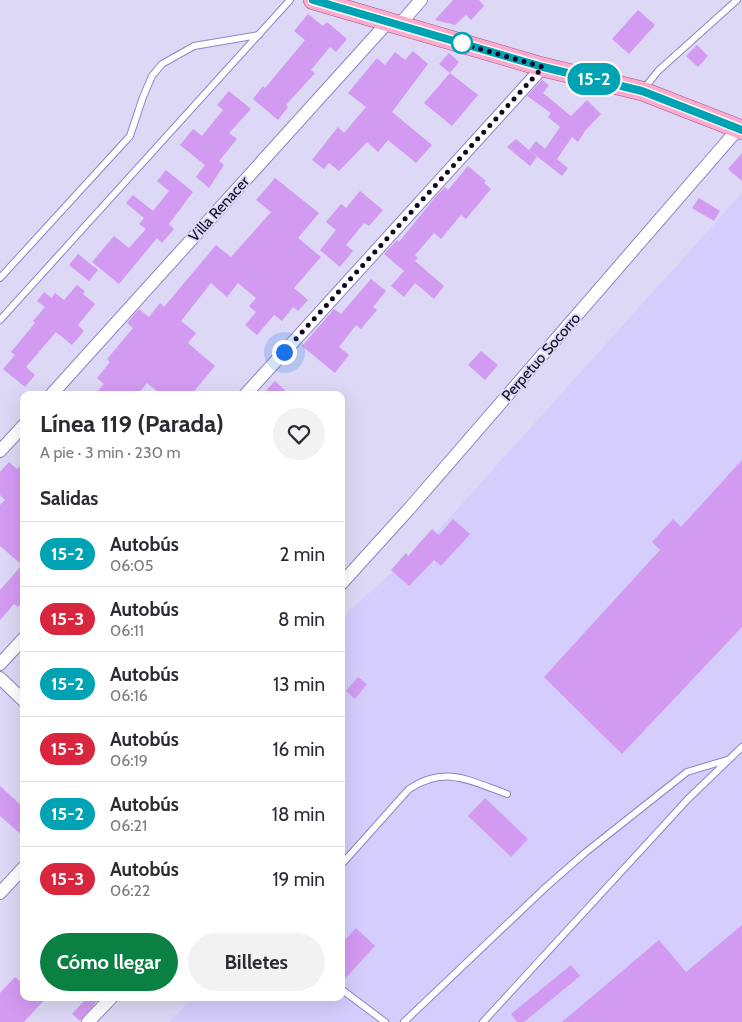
<!DOCTYPE html>
<html lang="es">
<head>
<meta charset="utf-8">
<style>
	body { margin:0; font-family:Cabin,sans-serif; background:#f2f2f3; color:#2b2b33; height:100vh; display:flex; flex-direction:column; font-size:19px; white-space:nowrap }
	* { box-sizing:border-box; margin:0 }
	p { font-size:16px; color:#7c7c81 }
	.icon { flex:none; width:28px; height:28px; fill:none; stroke:currentColor; stroke-width:2; stroke-linecap:round; stroke-linejoin:round }
	.map { position:relative; flex:1; overflow:hidden }
	.sheet { position:absolute; left:20px; top:391px; width:325px; height:610px; display:flex; flex-direction:column; background:#fff; border-radius:10px; box-shadow:0 5px 20px #0002 }
	.sheet>* { flex:none }
	.badge { padding:0 10px; border-radius:16px; font-size:18px; line-height:32px }
	.you { position:absolute; width:25px; height:25px; margin:-12px; border:4px solid #fff; border-radius:50%; background:#1a73e8; box-shadow:0 0 0 8px #1a73e833 }
	.map>.badge { position:absolute; translate:-50% -50%; box-shadow:0 0 0 2px #fff }
	h2 { padding:0 20px; font-size:19px; line-height:45px }
	.round { display:grid; place-items:center; flex:none; width:52px; height:52px; border-radius:26px; background:#f2f2f3 }
	.summary { display:flex; align-items:center; justify-content:space-between; height:85px; padding:0 20px }
	h1 { font-size:24px; font-weight:700; line-height:38px }
	.primary-button { display:flex; gap:10px; margin-top:auto; padding:10px 20px }
	.primary-button a { flex:1; height:58px; border-radius:30px; background:#0b8043; color:#fff; font-size:20px; font-weight:700; line-height:58px; text-align:center }
	.primary-button a+a { background:#f2f2f3; color:#2b2b33 }
	ul { padding:0; list-style:none }
	li { display:flex; align-items:center; gap:15px; height:65px; padding:0 20px; border-top:1px solid #e1e1e2 }
	li div { flex:1 }
	li b { display:block; font-size:19px }
	li em { font-style:normal }
	li .badge { min-width:55px; font-weight:700; text-align:center }
	.map>svg:first-child { display:block }
</style>
</head>
<body>
<div class="map">
<svg width="742" height="1022" viewBox="0 0 742 1022">
	<rect width="100%" height="100%" fill="#ddd8f5"/>
	<polygon fill="#d5cdfc" points="742,193 742,1022 168,1022 193,998 341,998 341,618 434,535"/>
	<g fill="#d39af2">
		<polygon points="453,0 479,0 484,6 471,20 466,15 455,25 435,20"/>
		<polygon points="638,10 655,25 629,54 612,39"/>
		<polygon points="308,14 323,26 327,22 347,39 336,52 330,47 311,70 315,73 286,105 288,107 278,120 253,99 263,86 265,88 305,40 294,31"/>
		<polygon points="697,45 708,56 698,67 686,56"/>
		<polygon points="413,51 428,64 392,112 432,145 416,163 388,140 378,152 367,142 339,171 329,163 324,169 312,160 338,127 344,133 366,107 348,93 377,58 385,65 395,52 405,60"/>
		<polygon points="449,53 459,62 450,73 439,64"/>
		<polygon points="450,73 478,95 452,126 424,103"/>
		<polygon points="542,80 549,85 543,93 571,116 587,100 601,114 585,131 578,142 572,137 557,159 568,168 562,176 529,150 536,141 545,149 560,127 548,117 551,113 527,96"/>
		<polygon points="229,91 251,109 229,133 237,139 219,161 224,165 209,188 196,177 205,165 180,145 193,129 202,136 223,110 217,105"/>
		<polygon points="516,139 537,157 530,166 507,147"/>
		<polygon points="742,153 742,181 728,169"/>
		<polygon points="468,166 486,181 484,183 491,189 466,219 461,215 441,239 434,233 415,255 418,258 415,261 444,286 434,299 415,283 404,297 391,286 404,271 384,254 397,240 399,242 437,195 445,187 448,190"/>
		<polygon points="166,170 193,192 169,224 174,229 162,243 157,238 119,284 92,262 114,236 129,248 146,229 139,224 144,218 126,203 133,195 153,211 169,191 157,181"/>
		<polygon points="275,178 319,213 298,238 321,257 294,288 308,300 298,311 293,307 282,321 274,315 257,335 245,325 256,312 249,306 256,298 238,283 227,297 211,283 181,321 196,333 188,343 215,366 191,395 162,395 147,383 137,395 94,395 104,384 97,378 110,362 107,359 133,328 127,323 139,309 149,317 160,303 164,307 216,245 231,257 271,212 256,200"/>
		<polygon points="360,191 383,210 369,226 364,223 346,245 353,251 340,267 320,250 336,230 326,222 341,204 346,208"/>
		<polygon points="699,198 720,211 714,221 692,208"/>
		<polygon points="78,254 98,270 89,281 69,265"/>
		<polygon points="371,279 386,291 373,307 377,310 361,329 356,325 339,347 349,355 335,373 302,346 334,309 341,314"/>
		<polygon points="77,285 85,291 83,294 95,304 78,325 84,331 72,345 56,332 26,367 35,375 25,387 3,369 15,355 11,352 35,323 33,321 45,307 37,301 44,292 52,298 55,293 64,300"/>
		<polygon points="481,351 498,365 485,380 468,365"/>
		<polygon points="275,381 290,395 262,395"/>
		<polygon points="742,460 742,627 622,754 544,677 660,550 652,542 673,519 681,527"/>
		<polygon points="9,462 17,469 24,462 24,600 18,607 14,604 0,620 0,590 22,565 0,546 0,505 5,500 0,495 0,472"/>
		<polygon points="453,519 470,534 441,566 434,560 409,586 391,570 406,553 408,556 432,529 439,535"/>
		<polygon points="358,677 367,684 355,699 346,691"/>
		<polygon points="0,786 24,808 24,837 0,816"/>
		<polygon points="485,798 528,839 511,857 468,816"/>
		<polygon points="742,925 742,1022 562,1022 659,940 686,972"/>
		<polygon points="356,928 375,946 341,983 341,944"/>
		<polygon points="571,965 580,976 524,1022 517,1022 511,1014"/>
		<polygon points="15,977 24,985 24,998 46,998 24,1022 0,1022 0,993"/>
		<polygon points="87,998 100,998 80,1021 72,1014"/>
	</g>
	<g fill="none" stroke-linecap="round" stroke-linejoin="round">
		<g stroke="#9183c6" stroke-width="8">
			<g id="lane">
				<polyline points="643,90 658,71 737,0"/>
				<polyline points="0,278 130,136 143,97 152,76 162,64 194,46 259,35"/>
				<polyline points="0,320 290,0"/>
				<path d="M341,865l68,-76c37,-24 61,-8 98,5"/>
				<polyline points="341,989 385,1022"/>
				<polyline points="404,1022 546,887 586,852 687,772 727,760"/>
				<polyline points="483,1022 688,799 742,747"/>
			</g>
		</g>
		<g stroke="#9183c6" stroke-width="14">
			<g id="street">
				<polyline points="399,25 421,0"/>
				<polyline points="51,395 388,22"/>
				<polyline points="245,395 543,67"/>
				<polyline points="0,451 24,425"/>
				<polyline points="341,584 409,509 738,129"/>
				<polyline points="0,664 24,638"/>
				<polyline points="0,678 24,701"/>
				<polyline points="0,893 24,867"/>
				<polyline points="88,1022 111,998"/>
			</g>
		</g>
		<g stroke="#a74e7f" stroke-width="20">
			<polyline id="primary" points="313,0 543,67 642,91 742,130"/>
		</g>
		<use href="#lane" stroke="#fff" stroke-width="6"/>
		<use href="#street" stroke="#fff" stroke-width="12"/>
		<use href="#primary" stroke="#fbabd0" stroke-width="19"/>
	</g>
	<g fill="none" stroke-linecap="round" stroke-linejoin="round">
		<g stroke="#fff" stroke-width="11">
			<polyline id="line" points="313,0 543,67 642,91 742,130"/>
		</g>
		<use href="#line" stroke="#00a3b4" stroke-width="8"/>
		<polyline stroke="#0f0821" stroke-width="5" stroke-dasharray="0 9" points="284,352 543,67 453,41 462,43"/>
	</g>
	<circle fill="#fff" stroke="#00a3b4" stroke-width="2.5" cx="462" cy="43" r="10"/>
	<g text-anchor="middle" stroke-width="4" stroke-linejoin="round" paint-order="stroke">
		<g font-size="15" fill="#0f0821" stroke="#ddd8f5">
			<text transform="translate(219 209) rotate(-48)" y="5">Villa Renacer</text>
			<text transform="translate(541 357) rotate(-49)" y="5">Perpetuo Socorro</text>
		</g>
	</g>
</svg>
<div class="you" style="left:284px;top:352px"></div>
<b class="badge" style="left:594px;top:79px;background:#00a3b4;color:#fff">15-2</b>
<section class="sheet">
<div class="summary"><div><h1>Línea 119 (Parada)</h1><p>A pie · 3 min · 230 m</p></div><a class="round"><svg class="icon" aria-label="heart" viewBox="0 0 24 24"><path d="M12 20l-8-8c-3-5 5-10 8-4 3-6 11-1 8 4z"/></svg></a></div>
<h2>Salidas</h2>
<ul>
<li><span class="badge" style="background:#00a3b4;color:#fff">15-2</span><div><b>Autobús</b><p>06:05</p></div><em>2 min</em></li>
<li><span class="badge" style="background:#d7263d;color:#fff">15-3</span><div><b>Autobús</b><p>06:11</p></div><em>8 min</em></li>
<li><span class="badge" style="background:#00a3b4;color:#fff">15-2</span><div><b>Autobús</b><p>06:16</p></div><em>13 min</em></li>
<li><span class="badge" style="background:#d7263d;color:#fff">15-3</span><div><b>Autobús</b><p>06:19</p></div><em>16 min</em></li>
<li><span class="badge" style="background:#00a3b4;color:#fff">15-2</span><div><b>Autobús</b><p>06:21</p></div><em>18 min</em></li>
<li><span class="badge" style="background:#d7263d;color:#fff">15-3</span><div><b>Autobús</b><p>06:22</p></div><em>19 min</em></li>
</ul>
<div class="primary-button"><a>Cómo llegar</a><a>Billetes</a></div>
</section>
</div>
</body>
</html>
